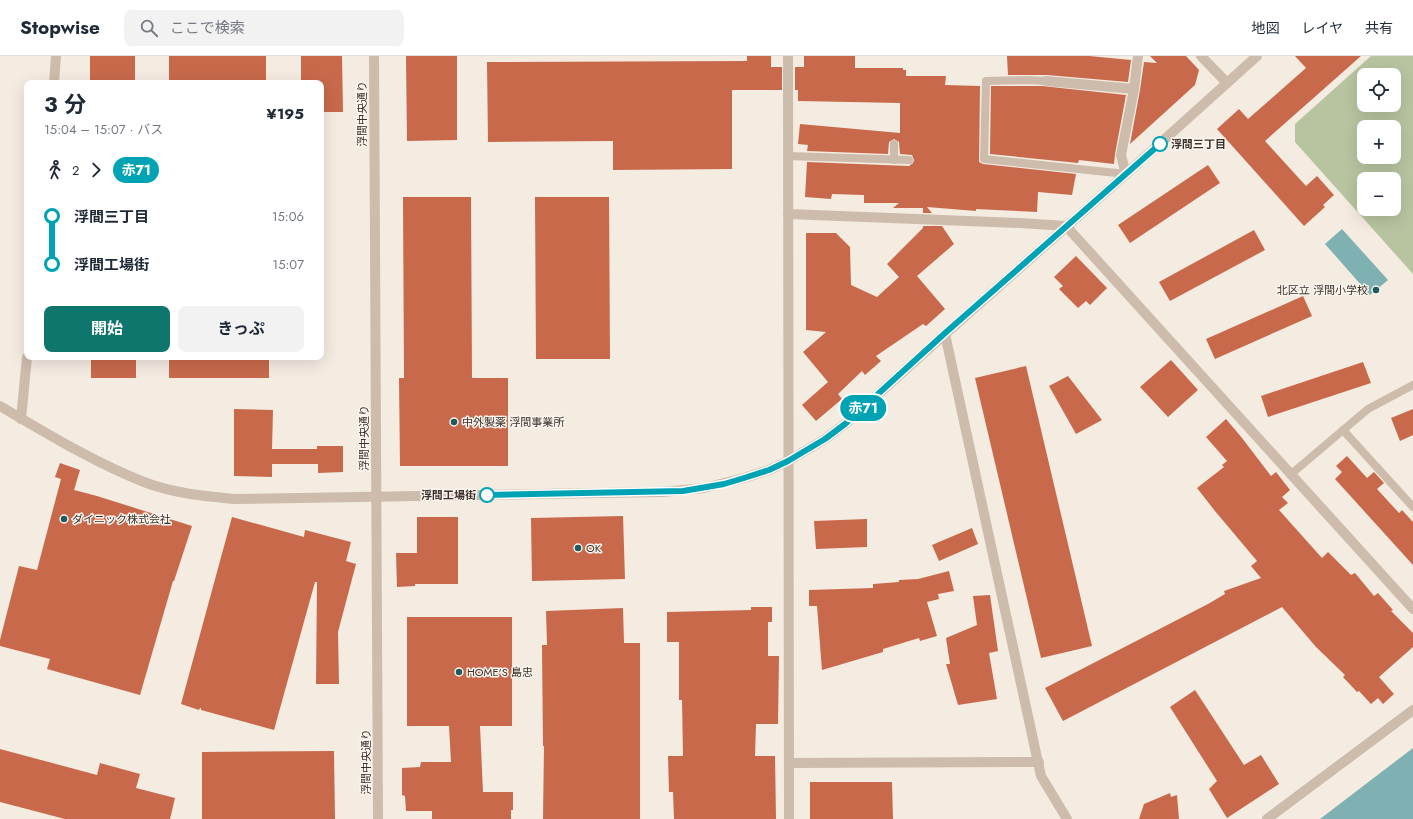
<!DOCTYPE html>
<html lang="ja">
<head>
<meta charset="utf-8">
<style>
	body { margin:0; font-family:Jost,"Noto Sans JP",sans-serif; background:#f2f2f3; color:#1f2937; height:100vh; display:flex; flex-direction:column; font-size:15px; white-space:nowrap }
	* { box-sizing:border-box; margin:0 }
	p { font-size:13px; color:#747a83 }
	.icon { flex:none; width:22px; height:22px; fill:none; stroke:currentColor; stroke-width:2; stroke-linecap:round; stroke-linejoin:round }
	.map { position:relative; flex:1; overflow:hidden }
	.details { position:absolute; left:24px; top:24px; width:300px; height:280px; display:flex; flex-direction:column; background:#fff; border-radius:8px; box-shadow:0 4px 16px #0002 }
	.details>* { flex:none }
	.badge { padding:0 8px; border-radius:13px; font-size:14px; line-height:26px }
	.controls { position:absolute; left:1357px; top:12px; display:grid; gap:8px }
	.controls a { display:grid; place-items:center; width:44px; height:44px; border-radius:8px; background:#fff; box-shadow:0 4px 16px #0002; font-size:20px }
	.map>.badge { position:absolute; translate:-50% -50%; box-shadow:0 0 0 2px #fff }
	.legs { display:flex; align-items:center; gap:6px; height:44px; padding:0 20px; font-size:13px }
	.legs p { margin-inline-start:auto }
	.overview { display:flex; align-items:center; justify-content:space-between; height:68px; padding:0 20px }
	h1 { font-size:22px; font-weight:700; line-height:30px }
	.action { display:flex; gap:8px; margin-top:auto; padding:8px 20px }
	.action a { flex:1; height:46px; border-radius:8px; background:#0f766e; color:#fff; font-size:16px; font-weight:700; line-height:46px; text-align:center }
	.action a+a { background:#f2f2f3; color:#1f2937 }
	ul { padding:0 20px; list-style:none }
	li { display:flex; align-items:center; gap:14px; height:48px; font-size:15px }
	li i { display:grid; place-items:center; width:6px; height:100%; margin:0 5px; background:currentColor }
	li i::after { content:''; width:10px; height:10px; margin:-5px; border:3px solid; border-radius:50%; background:#fff }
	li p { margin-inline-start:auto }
	li:first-child i { background:linear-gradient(#0000 50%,currentColor 0) }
	li:last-child i { background:linear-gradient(currentColor 50%,#0000 0) }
	header { display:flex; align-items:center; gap:24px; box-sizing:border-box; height:56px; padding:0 20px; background:#fff; border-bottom:1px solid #e0e1e3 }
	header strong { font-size:19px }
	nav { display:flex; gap:22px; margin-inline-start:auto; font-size:14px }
	.search { width:280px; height:36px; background:#f2f2f3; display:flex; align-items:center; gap:10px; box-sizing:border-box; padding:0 14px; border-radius:8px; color:#747a83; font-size:15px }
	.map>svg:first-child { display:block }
</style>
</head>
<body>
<header>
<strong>Stopwise</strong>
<div class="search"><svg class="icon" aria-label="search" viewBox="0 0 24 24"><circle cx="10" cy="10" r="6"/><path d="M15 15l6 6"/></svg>ここで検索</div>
<nav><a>地図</a><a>レイヤ</a><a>共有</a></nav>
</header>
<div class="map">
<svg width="1413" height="763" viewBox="0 0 1413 763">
	<rect width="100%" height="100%" fill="#f4ebe1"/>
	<path fill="#b8c4a0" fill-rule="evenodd" d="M1371,0h42v218l-118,-132v-18zM1364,19h30v30h-30zM1364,71h30v30h-30zM1364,123h30v30h-30z"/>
	<g fill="#7fb0b2">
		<polygon points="1342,173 1388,224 1370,239 1325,188"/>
		<polygon points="1413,692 1413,763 1320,763"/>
	</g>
	<g fill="#c8694b">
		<rect x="90" y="0" width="45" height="27"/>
		<rect x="169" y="0" width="97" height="27"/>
		<polygon points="301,0 342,0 343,56 321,56 321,27 301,27"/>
		<polygon points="406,0 457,0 457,84 407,85"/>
		<polygon points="747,0 771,0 771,11 782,11 782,34 732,34 732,113 613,114 613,85 488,86 487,6 747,5"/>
		<polygon points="804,0 855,0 855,12 903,12 903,14 906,14 906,20 946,20 945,29 980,30 979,106 983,108 1076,118 1072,139 1038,136 1037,156 976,153 976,155 927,151 932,157 923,157 923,152 893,152 899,147 864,147 864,139 832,138 831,143 805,141 807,106 909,110 913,107 914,104 912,99 900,98 899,86 894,83 889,86 888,98 807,95 808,89 798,88 800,68 900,77 900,47 798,45 798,34 795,34 795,11 804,11"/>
		<polygon points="1007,0 1089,0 1131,4 1128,26 1047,19 1008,19"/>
		<polygon points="1150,0 1186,0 1199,14 1195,29 1130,88 1140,34 1144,6 1157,7"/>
		<polygon points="1295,0 1361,0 1265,85 1306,130 1317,120 1334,139 1323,149 1325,151 1304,170 1217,73 1239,53 1248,63 1306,12"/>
		<polygon points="991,30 1042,30 1126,39 1115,98 1114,108 1079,104 1078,107 990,98"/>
		<polygon points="1208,109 1220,127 1130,187 1118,169"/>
		<polygon points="403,141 471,141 472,322 508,322 508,410 400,410 399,322 404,322"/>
		<polygon points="535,141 609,141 610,303 536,303"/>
		<polygon points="923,170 942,170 954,188 917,220 945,253 926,270 923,268 876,300 881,305 865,319 862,315 838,338 842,343 816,365 802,349 828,326 803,296 826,276 806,274 806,177 836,177 850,191 851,229 877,241 899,221 887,208 923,172"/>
		<polygon points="1254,174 1265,194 1170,245 1159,226"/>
		<polygon points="1076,200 1107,232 1090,249 1086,245 1078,252 1059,233 1063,230 1054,221"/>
		<polygon points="1303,240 1312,260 1215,303 1206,283"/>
		<rect x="91" y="301" width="45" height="21"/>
		<rect x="169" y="301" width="100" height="21"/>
		<polygon points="1171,304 1198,334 1168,361 1140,331"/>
		<polygon points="1363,306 1371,327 1268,361 1261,340"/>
		<polygon points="1026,310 1092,590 1041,602 975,322"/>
		<polygon points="1068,320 1102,364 1076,378 1049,330"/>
		<polygon points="234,353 273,354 272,393 317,393 317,390 343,390 343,416 318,417 318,408 272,408 272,421 234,420"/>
		<polygon points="1413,353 1413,379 1400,385 1391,362"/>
		<polygon points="1226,363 1242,382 1271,420 1276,416 1290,434 1282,441 1288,447 1279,454 1322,502 1328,496 1351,519 1355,517 1374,540 1378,537 1393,554 1391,555 1413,577 1413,591 1379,621 1394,638 1383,648 1378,642 1371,648 1359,635 1357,636 1343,621 1345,619 1316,591 1282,551 1063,665 1045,632 1208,548 1225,538 1224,535 1261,522 1251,510 1257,505 1215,455 1197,432 1224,411 1222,409 1227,405 1206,381"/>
		<polygon points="1347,400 1367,422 1374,416 1384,427 1377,433 1399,457 1402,454 1413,466 1413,509 1335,423 1342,416 1336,410"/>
		<polygon points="60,407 80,414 74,434 97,440 192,470 174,525 173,525 140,639 47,613 50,603 0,590 0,584 19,510 37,514 61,423 55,421"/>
		<polygon points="623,460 625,523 532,525 531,462"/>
		<polygon points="232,461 304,481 305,474 351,486 346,505 356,508 338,576 339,628 316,628 317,526 315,526 274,674 201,654 201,652 200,652 199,654 181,648"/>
		<polygon points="417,461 458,461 458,528 415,528 415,530 397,531 396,497 417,497"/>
		<polygon points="867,463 867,491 816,493 814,465"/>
		<polygon points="972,472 978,488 939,505 932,489"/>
		<polygon points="949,515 954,535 938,538 939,543 927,546 937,580 920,585 919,582 883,593 883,596 822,614 817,550 809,550 809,534 873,532 873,528 899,526 899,524 918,523"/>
		<polygon points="990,539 998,595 989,597 997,643 958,649 946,608 950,608 946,582 977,569 973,540"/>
		<polygon points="751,551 772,551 772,566 768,566 768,600 779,600 778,668 756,668 755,700 775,700 776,763 674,763 673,736 669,736 668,700 683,700 682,644 679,644 679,586 667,586 667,556 751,554"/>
		<polygon points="623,552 624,587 640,587 640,763 543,763 544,690 543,690 542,589 547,589 546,555"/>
		<polygon points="407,561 512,561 512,670 480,670 483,736 513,736 513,754 511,754 511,763 432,763 432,755 406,755 405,740 402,739 402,712 420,711 421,706 451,706 449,670 407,670"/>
		<polygon points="1195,634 1244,709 1261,699 1279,728 1227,762 1209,733 1217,725 1170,651"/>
		<polygon points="0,693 97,719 100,707 140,718 136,732 175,742 170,763 65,763 0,746"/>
		<polygon points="334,695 335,763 202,763 202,696"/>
		<polygon points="810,726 892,726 893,763 810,763"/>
		<polygon points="1170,737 1171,741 1177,739 1179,763 1139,763 1144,748"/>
	</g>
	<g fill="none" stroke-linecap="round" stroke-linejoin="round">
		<g stroke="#cdbbac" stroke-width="8">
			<polyline points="1046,25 1028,24 986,25 984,103 1126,118"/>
			<polyline points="788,100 909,104"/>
			<polyline points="894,104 894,88"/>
			<polyline points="1343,374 1413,451"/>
			<polyline points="1290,419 1368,353 1413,329"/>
		</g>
		<g stroke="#cdbbac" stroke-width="10">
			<polyline points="788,0 789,763"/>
			<polyline points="1201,0 1227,27"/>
			<polyline points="1046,25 1134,33"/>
			<polyline points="54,27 56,0"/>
			<polyline points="1126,118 1121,99 1134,33 1138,0"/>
			<polyline points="788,158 1020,167 1066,170 1413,553"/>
			<polyline points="945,278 1041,720 1067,763"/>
			<polyline points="21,363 27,301"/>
			<polyline points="789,707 1039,706"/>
			<polyline points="1267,763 1413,654"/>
		</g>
		<g stroke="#cdbbac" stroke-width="10">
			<polyline points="374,0 378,763"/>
			<path d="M0,350c46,27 95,57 144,76 28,11 59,14 90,17l429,-7 41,-4 40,-10 25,-8 19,-9 37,-22 20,-15 100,-90 181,-160 131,-118"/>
		</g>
	</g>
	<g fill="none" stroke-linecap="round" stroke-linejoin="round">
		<g stroke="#fff" stroke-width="9">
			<polyline id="line-1" points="487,439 683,435 724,428 744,422 769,414 788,405 825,383 845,368 944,278 1160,88"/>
		</g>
		<use href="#line-1" stroke="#00a3b4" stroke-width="6"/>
	</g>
	<g fill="#fff" stroke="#00a3b4" stroke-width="2">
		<circle cx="1160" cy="88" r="7"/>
		<circle cx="487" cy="439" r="7"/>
	</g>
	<g fill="#1f5a5e" stroke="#fbf5ee" stroke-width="1.5">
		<circle cx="1376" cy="234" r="4"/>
		<circle cx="454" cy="366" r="4"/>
		<circle cx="64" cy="463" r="4"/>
		<circle cx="578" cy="492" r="4"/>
		<circle cx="459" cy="616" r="4"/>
	</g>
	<g text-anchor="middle" stroke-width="3" stroke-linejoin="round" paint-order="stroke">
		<g font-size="11" fill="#3b302b" stroke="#fbf5ee">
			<text transform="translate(362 58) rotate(-90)" y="4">浮間中央通り</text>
			<text transform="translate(364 382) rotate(-90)" y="4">浮間中央通り</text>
			<text transform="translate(366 706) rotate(-90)" y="4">浮間中央通り</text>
		</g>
		<g font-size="11" font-weight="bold" fill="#3b302b" stroke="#fbf5ee" text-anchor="start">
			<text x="1171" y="92">浮間三丁目</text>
			<text x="476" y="443" text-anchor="end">浮間工場街</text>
		</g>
		<g font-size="11" fill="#3b302b" stroke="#fbf5ee" text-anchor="start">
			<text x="1368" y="238" text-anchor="end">北区立 浮間小学校</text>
			<text x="462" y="370">中外製薬 浮間事業所</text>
			<text x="72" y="467">ダイニック株式会社</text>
			<text x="586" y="496">OK</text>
			<text x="467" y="620">HOME'S 島忠</text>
		</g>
	</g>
</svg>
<div class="controls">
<a><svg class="icon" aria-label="locate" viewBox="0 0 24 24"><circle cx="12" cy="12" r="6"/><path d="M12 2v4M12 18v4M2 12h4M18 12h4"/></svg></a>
<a>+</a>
<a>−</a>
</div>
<b class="badge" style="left:863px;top:352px;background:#00a3b4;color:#fff">赤71</b>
<section class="details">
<div class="overview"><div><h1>3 分</h1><p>15:04 – 15:07 · バス</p></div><b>¥195</b></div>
<div class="legs"><svg class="icon" aria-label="walk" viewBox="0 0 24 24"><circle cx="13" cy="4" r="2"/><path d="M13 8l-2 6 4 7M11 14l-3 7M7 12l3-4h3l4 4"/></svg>2<svg class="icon" aria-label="forward" viewBox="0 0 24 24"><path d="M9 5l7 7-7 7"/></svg><b class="badge" style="background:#00a3b4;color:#fff">赤71</b></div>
<ul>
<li><i style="color:#00a3b4"></i><b>浮間三丁目</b><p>15:06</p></li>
<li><i style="color:#00a3b4"></i><b>浮間工場街</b><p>15:07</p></li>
</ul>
<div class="action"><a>開始</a><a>きっぷ</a></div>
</section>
</div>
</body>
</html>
